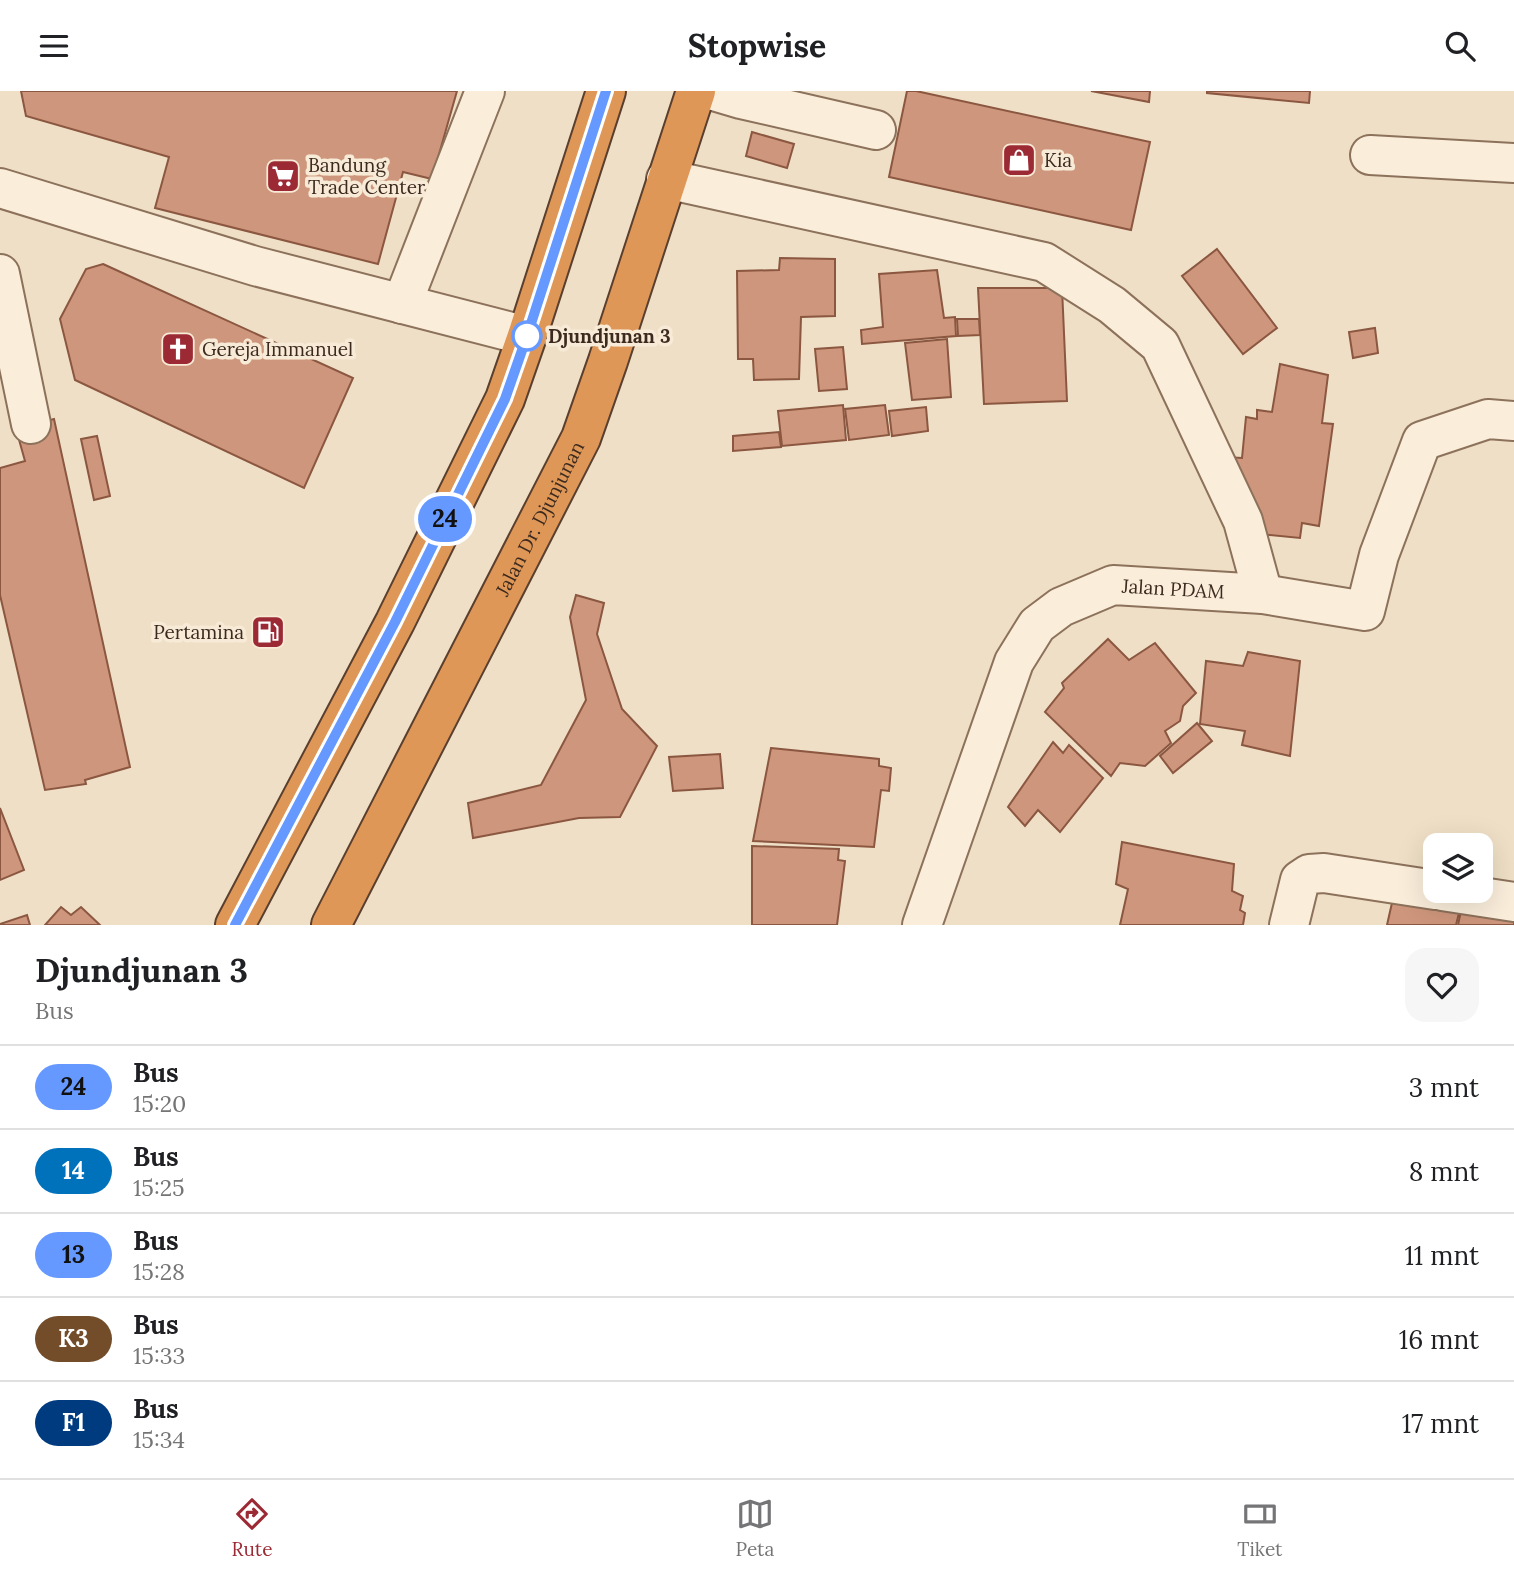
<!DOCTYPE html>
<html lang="id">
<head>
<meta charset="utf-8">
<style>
	body { margin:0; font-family:Lora,serif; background:#f6f6f6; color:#202124; height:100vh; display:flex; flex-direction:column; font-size:26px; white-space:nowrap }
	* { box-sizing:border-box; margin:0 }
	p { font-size:23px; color:#757577 }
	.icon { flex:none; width:38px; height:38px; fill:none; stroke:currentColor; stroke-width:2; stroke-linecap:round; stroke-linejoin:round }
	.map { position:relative; height:834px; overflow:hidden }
	.sheet { display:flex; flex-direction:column; background:#fff; flex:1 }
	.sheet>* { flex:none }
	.badge { padding:0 14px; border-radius:23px; font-size:24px; line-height:46px }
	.tools { position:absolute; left:1423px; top:742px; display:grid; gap:14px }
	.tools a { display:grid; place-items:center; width:70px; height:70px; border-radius:14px; background:#fff; box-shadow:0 7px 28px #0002; font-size:35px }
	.map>.badge { position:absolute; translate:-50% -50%; box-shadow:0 0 0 4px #fff }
	.round { display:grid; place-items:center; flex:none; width:74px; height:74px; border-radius:21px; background:#f6f6f6 }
	.headline { display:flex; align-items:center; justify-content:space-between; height:119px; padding:0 35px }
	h1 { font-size:33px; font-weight:800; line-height:52px }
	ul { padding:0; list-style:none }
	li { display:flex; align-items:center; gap:21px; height:84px; padding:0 35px; border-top:2px solid #e0e0e0 }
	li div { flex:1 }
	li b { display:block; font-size:26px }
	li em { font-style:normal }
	li .badge { min-width:77px; font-weight:700; text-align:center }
	header { display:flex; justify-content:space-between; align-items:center; height:91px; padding:0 35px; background:#fff; font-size:32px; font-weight:800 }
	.dock { display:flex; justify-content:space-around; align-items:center; height:98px; border-top:2px solid #e0e0e0; background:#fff; font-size:19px; color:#757577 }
	.dock a { display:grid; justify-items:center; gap:4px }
	.dock .selected { color:#9c2a35 }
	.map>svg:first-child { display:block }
</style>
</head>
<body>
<header><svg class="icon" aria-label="menu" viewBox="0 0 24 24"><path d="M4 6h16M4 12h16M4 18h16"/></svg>Stopwise<svg class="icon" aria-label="search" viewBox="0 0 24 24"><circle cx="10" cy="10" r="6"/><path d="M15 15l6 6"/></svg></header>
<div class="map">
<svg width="1514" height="834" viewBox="0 0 1514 834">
	<rect width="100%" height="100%" fill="#efdfc6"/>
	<g fill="#ce967c" stroke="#8b5740" stroke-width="2">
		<polygon points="21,0 457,0 432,88 403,81 378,173 155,117 169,66 26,25"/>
		<polygon points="907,0 916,0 1150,51 1131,139 889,86"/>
		<polygon points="1091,0 1150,0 1149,11"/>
		<polygon points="1207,0 1310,0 1309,12 1207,2"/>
		<polygon points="752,41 794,53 787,77 746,65"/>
		<polygon points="1217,158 1277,237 1243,263 1182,185"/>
		<polygon points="780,167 835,168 835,225 801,226 799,288 754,289 753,268 738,268 737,180 779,179"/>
		<polygon points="103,173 353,287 304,397 75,289 60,228 86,178"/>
		<polygon points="937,179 944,227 955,226 956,245 862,253 861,239 883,236 879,183"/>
		<polygon points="978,197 1062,197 1067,310 984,313"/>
		<polygon points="957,228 979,228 980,244 958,245"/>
		<polygon points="1375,237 1378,262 1353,267 1349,241"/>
		<polygon points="947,248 951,306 912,309 905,252"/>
		<polygon points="843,256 847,298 819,300 815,258"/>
		<polygon points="1280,273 1328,284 1322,332 1333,333 1319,435 1302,432 1300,447 1248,442 1227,366 1242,367 1246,326 1257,328 1257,319 1272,321"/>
		<polygon points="843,314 846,349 782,355 778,320"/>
		<polygon points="885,314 889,344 849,349 845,318"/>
		<polygon points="926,316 928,340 892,345 889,320"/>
		<polygon points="54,328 130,676 85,689 86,693 45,699 0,504 0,377 25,370 16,338"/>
		<polygon points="779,341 781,356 733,360 733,345"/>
		<polygon points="97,345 110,405 94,409 81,348"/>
		<polygon points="576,504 604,512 597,543 622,618 657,655 620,726 579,727 473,747 468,712 541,694 586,609 570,526"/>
		<polygon points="1108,548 1129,569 1155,552 1196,602 1183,615 1180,630 1165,640 1171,652 1145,675 1120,672 1111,685 1045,621 1064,597 1062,592"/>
		<polygon points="1248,561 1300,570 1290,665 1242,654 1245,640 1200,633 1206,570 1243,575"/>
		<polygon points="1197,632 1212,650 1173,682 1160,665"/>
		<polygon points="1053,651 1063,662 1069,654 1103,687 1060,741 1038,719 1025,735 1008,716"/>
		<polygon points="771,657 879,668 879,675 891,677 889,700 881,699 874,756 753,750"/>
		<polygon points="720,663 723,697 673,700 669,666"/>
		<polygon points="0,717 24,779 0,789"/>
		<polygon points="1122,751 1234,773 1232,800 1243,805 1240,819 1245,822 1243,834 1120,834 1128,798 1116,793"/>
		<polygon points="752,755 839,758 838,769 845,770 837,834 752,834"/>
		<polygon points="1394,803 1461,814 1456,834 1387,834"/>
		<polygon points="1462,815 1514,824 1514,834 1458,834"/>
		<polygon points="61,816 71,824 81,816 100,834 45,834"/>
		<polygon points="27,824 30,834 0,834 0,833"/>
	</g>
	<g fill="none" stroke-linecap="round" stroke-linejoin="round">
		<g stroke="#8c715b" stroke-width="42">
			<g id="minor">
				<polyline points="714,0 741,8 876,39"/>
				<polyline points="1370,64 1514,72"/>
				<polyline points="666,88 1044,171 1112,214 1160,254 1243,430 1263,503"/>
				<polyline points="0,97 255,175 527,245"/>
				<polyline points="0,183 31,333"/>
				<polyline points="402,213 485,0"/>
				<polyline points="1442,800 1514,811"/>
				<path id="s1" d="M922,834l92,-263 23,-37 24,-18 52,-22 150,9 102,17 14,-56 43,-114 66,-22 26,2"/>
				<polyline points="1289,834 1300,789 1309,783 1324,782 1435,799"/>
			</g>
		</g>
		<g stroke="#5a3f2f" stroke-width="42">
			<g id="highway">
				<polyline points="235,834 395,531 505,308 527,245 606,0"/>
				<path id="s2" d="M331,834l250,-487 27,-77 88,-270"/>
			</g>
		</g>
		<use href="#minor" stroke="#faedda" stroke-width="38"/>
		<use href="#highway" stroke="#df9757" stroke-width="38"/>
	</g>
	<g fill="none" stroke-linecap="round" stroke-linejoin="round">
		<g stroke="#fff" stroke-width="16">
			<polyline id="line" points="235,834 395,531 505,308 527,245 606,0"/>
		</g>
		<use href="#line" stroke="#69f" stroke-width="10"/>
	</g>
	<defs>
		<g id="shop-square" transform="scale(1.75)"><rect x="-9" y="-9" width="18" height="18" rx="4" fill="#9c2a35" stroke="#f7ead6"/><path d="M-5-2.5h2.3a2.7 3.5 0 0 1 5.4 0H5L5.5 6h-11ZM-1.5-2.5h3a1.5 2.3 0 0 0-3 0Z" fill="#fff"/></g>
		<g id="supermarket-square" transform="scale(1.75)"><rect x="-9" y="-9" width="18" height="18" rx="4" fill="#9c2a35" stroke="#f7ead6"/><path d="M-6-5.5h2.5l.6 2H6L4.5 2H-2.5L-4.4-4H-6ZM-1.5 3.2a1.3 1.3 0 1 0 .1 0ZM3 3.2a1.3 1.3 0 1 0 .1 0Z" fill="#fff"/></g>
		<g id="church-square" transform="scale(1.75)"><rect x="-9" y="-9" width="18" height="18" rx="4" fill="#9c2a35" stroke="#f7ead6"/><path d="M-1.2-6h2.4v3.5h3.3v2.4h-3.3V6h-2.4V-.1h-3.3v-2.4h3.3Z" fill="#fff"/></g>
		<g id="fuel-square" transform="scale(1.75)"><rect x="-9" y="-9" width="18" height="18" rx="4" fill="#9c2a35" stroke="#f7ead6"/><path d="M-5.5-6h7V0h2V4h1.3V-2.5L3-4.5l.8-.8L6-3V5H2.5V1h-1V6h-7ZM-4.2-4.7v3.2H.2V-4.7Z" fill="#fff"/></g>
	</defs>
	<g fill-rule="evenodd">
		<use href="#shop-square" x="1019" y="69"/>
		<use href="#supermarket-square" x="283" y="85"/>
		<use href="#church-square" x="178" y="258"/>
		<use href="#fuel-square" x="268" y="541"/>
	</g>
	<circle fill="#fff" stroke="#69f" stroke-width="3.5" cx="527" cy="245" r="14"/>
	<g text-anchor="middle" stroke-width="7" stroke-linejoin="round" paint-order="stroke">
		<g font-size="19" fill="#3c2a1f" stroke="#f7ead6" text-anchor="start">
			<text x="1044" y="76">Kia</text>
			<text x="308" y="81">Bandung<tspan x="308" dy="22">Trade Center</tspan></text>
			<text x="202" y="265">Gereja Immanuel</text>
			<text x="244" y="548" text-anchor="end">Pertamina</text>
		</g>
		<g font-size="19" font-weight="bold" fill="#3c2a1f" stroke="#f7ead6" text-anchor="start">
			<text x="548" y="252">Djundjunan 3</text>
		</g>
		<g font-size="19" fill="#3c2a1f" stroke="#f7ead6">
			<text dy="7" stroke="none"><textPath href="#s2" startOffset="457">Jalan Dr. Djunjunan</textPath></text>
			<text dy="7" stroke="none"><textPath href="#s1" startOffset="469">Jalan PDAM</textPath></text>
		</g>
	</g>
</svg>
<div class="tools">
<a><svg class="icon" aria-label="layers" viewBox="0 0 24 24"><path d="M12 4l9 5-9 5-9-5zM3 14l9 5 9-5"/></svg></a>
</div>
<b class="badge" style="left:445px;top:428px;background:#69f;color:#111">24</b>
</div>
<section class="sheet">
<div class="headline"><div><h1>Djundjunan 3</h1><p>Bus</p></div><a class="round"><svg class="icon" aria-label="heart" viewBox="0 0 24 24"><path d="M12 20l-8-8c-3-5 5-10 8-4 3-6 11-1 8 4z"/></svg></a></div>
<ul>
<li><span class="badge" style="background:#69f;color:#111">24</span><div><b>Bus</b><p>15:20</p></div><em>3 mnt</em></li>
<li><span class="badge" style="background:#0072bc;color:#fff">14</span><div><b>Bus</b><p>15:25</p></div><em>8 mnt</em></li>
<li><span class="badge" style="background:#69f;color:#111">13</span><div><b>Bus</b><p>15:28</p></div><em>11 mnt</em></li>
<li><span class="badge" style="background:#734d29;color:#fff">K3</span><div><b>Bus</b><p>15:33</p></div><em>16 mnt</em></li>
<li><span class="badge" style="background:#003b80;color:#fff">F1</span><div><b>Bus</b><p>15:34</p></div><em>17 mnt</em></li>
</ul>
</section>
<nav class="dock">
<a class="selected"><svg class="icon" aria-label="directions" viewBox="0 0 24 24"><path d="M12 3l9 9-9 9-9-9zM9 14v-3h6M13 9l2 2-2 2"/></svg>Rute</a>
<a><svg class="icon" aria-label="map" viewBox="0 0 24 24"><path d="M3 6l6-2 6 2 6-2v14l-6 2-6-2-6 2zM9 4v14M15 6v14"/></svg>Peta</a>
<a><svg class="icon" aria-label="tickets" viewBox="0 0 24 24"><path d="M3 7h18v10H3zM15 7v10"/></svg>Tiket</a>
</nav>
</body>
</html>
